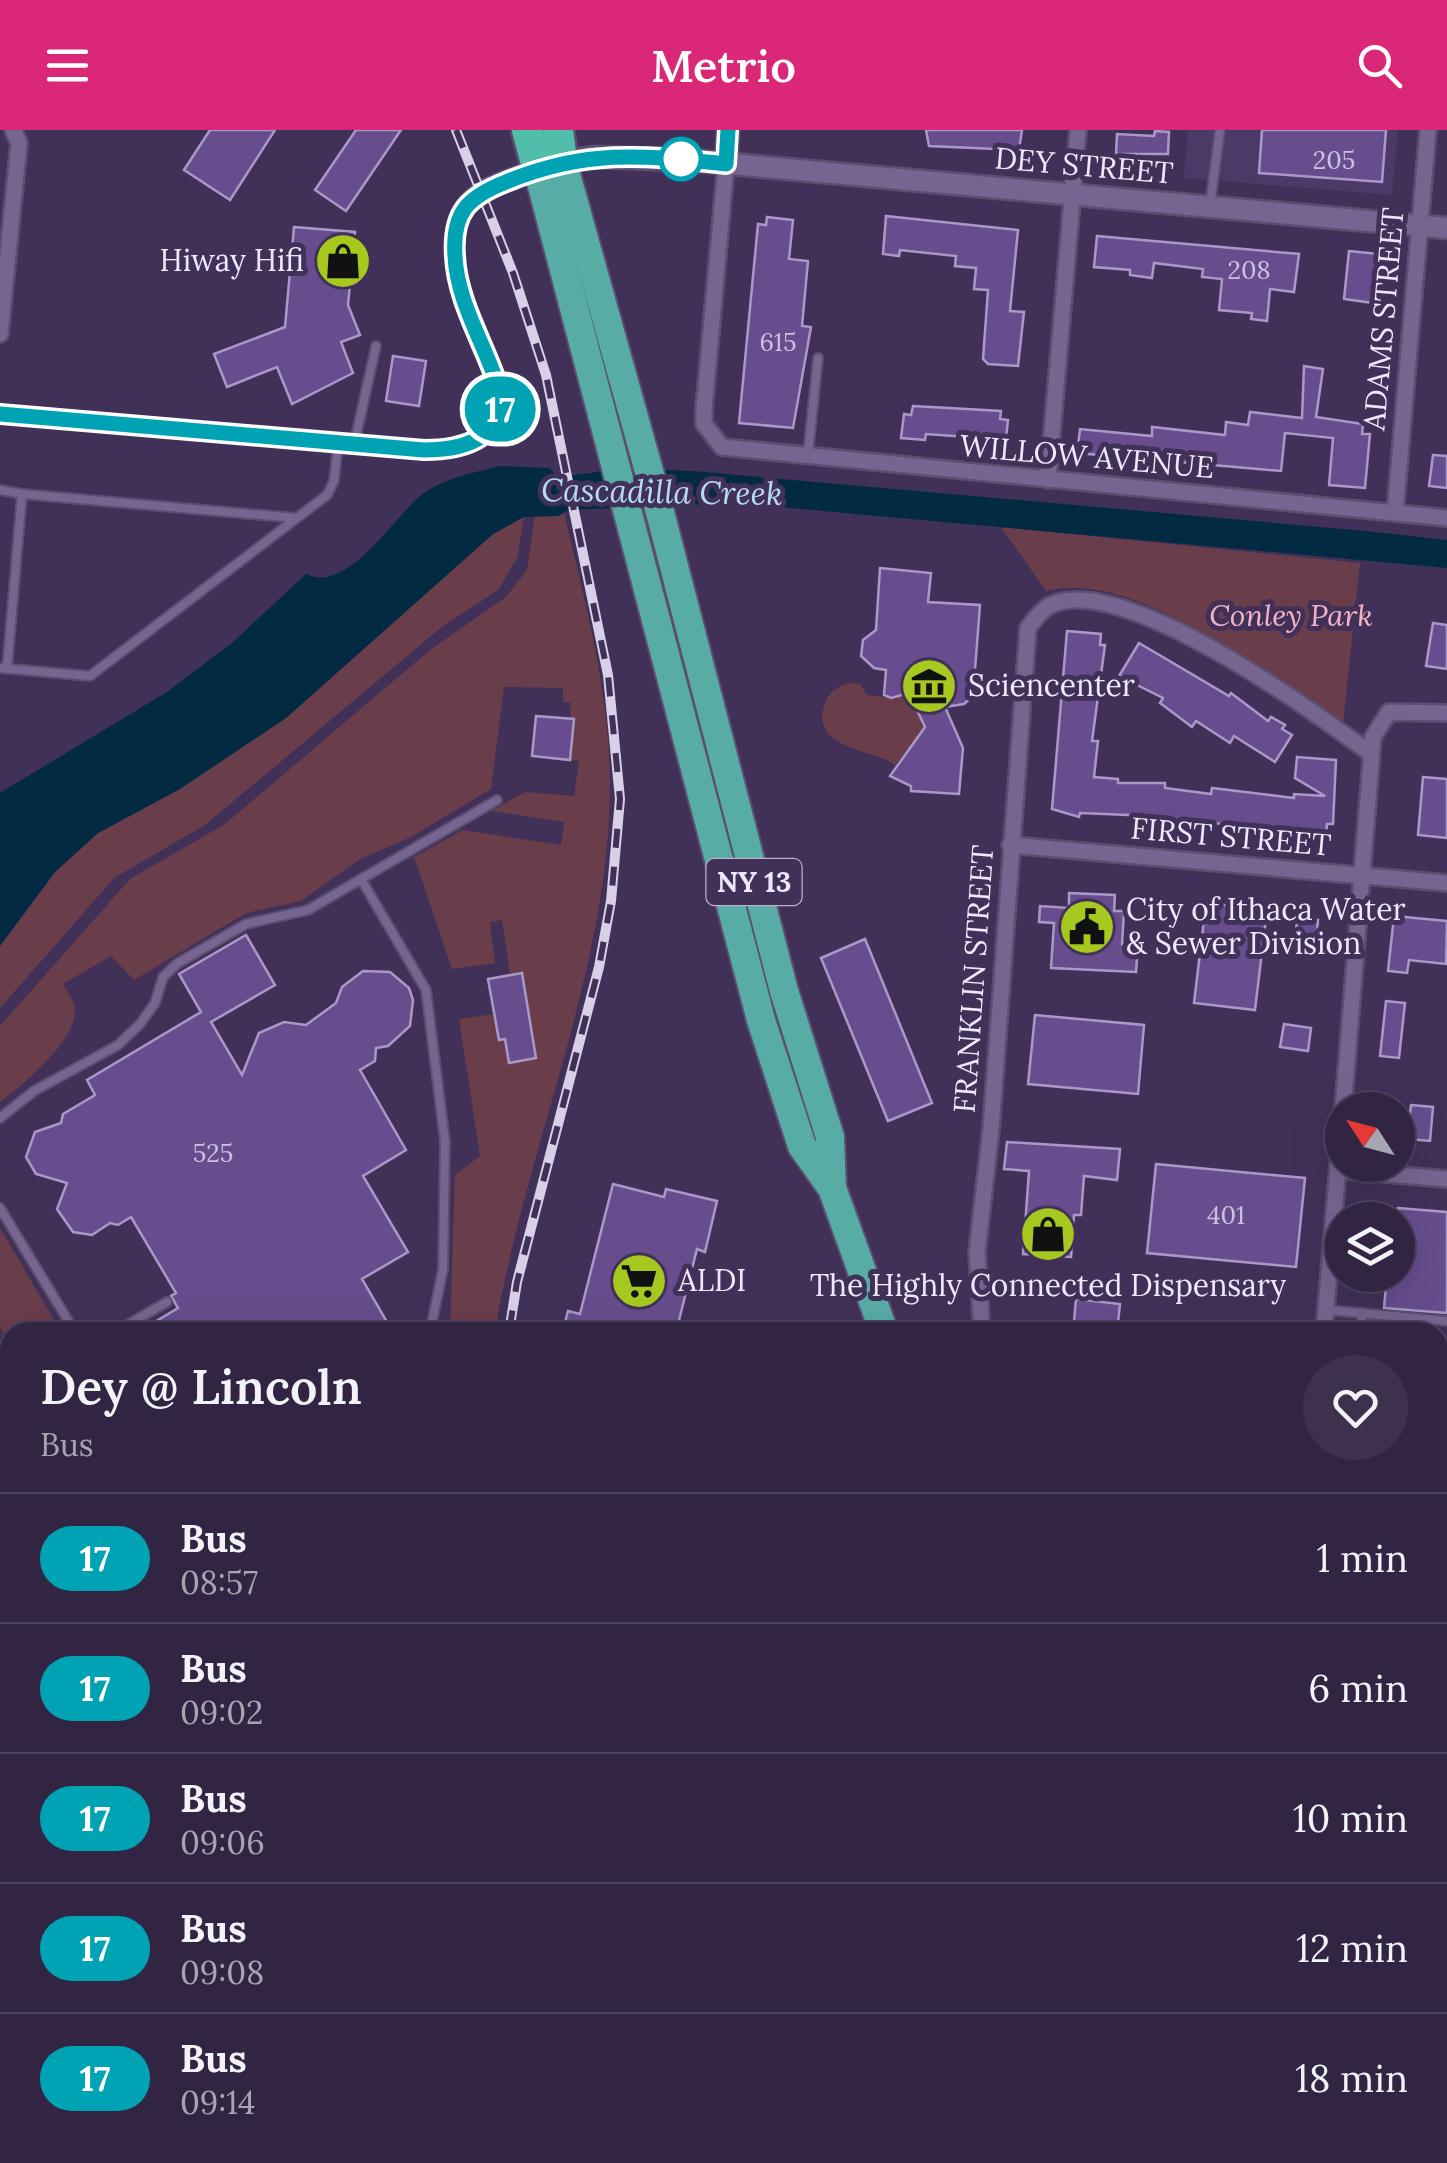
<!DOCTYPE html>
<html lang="en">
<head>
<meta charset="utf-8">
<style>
	body { margin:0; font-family:Lora,serif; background:#3d314e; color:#f1f3f6; height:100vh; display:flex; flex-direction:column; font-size:38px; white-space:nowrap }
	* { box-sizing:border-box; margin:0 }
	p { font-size:32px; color:#a8a5b2 }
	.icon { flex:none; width:55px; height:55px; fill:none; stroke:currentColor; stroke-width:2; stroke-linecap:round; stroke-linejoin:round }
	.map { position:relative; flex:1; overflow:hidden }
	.drawer { position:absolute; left:0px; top:1192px; width:1448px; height:842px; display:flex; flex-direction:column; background:#312543; border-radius:30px 30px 0 0; box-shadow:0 10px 40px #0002,0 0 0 2px #4c425c }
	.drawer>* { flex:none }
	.badge { padding:0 20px; border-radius:32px; font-size:35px; line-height:65px }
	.needle { width:65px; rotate:306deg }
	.tools { position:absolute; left:1325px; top:962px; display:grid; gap:20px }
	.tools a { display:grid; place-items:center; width:90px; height:90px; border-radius:50%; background:#312543; box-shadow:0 10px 40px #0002,0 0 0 2px #4c425c; font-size:50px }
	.map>.badge { position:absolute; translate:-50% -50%; box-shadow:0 0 0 5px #fff }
	.round { display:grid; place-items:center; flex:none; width:105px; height:105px; border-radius:52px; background:#3d314e }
	.head { display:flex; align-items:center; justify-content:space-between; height:170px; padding:0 40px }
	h1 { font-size:48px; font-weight:600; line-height:75px }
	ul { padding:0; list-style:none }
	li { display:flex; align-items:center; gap:30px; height:130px; padding:0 40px; border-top:2px solid #4c425c }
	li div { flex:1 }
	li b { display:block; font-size:38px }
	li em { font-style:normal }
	li .badge { min-width:110px; font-weight:700; text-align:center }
	header { display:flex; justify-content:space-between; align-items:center; height:130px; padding:0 40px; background:#db2777; color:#fff; font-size:45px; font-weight:600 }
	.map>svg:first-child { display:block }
</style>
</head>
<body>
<header><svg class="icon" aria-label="menu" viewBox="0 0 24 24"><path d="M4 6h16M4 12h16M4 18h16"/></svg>Metrio<svg class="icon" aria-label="search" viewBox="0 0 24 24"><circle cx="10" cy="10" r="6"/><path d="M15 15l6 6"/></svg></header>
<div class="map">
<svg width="1447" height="2033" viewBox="0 0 1447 2033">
	<rect width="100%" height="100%" fill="#413159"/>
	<g fill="#4b3a67">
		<polygon points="1188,0 1398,0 1392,65 1184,48"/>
		<polygon points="190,2025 560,2025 563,2033 195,2033"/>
	</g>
	<g fill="#6a3d4b">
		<path d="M564,383c22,93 48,188 46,285 -5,183 -86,355 -115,534h-45l5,-157 25,-19 -21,-137 36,-5 5,26 32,-6 -10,-60 -12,1 -8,-55 -12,2 5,41 -43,6 -38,-112 49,-27 98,15 3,-23 -73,-11 34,-19 49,4 5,-35 -9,-1 4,-40 -4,-1 1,-16 -8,-1v-14l-59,-1 -13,102 -80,48 -51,22 -59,42 -55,12 -112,67 -23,-24 -48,28c3,6 9,14 11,20 9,33 -52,81 -74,98v-76l130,-147 95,-55 205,-174 76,-53 21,-27 8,-56z"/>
		<polygon points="524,387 517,428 498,460 443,496 205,695 114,748 0,878 0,816 55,742 98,703 180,659 286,588 493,404"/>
		<path d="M1001,397l359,36 -17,161c-19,-17 -43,-28 -65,-42 -59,-39 -157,-110 -232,-91z"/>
		<path d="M849,553l11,1 7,11 25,3 17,-5 19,21 -7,11 4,2 -30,38c-20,-16 -87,-15 -70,-62 5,-12 11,-16 24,-20z"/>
		<polygon points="0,1099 0,1098 61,1202 10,1202 10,1216 0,1197"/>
	</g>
	<g fill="#022b43">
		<path d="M500,336l49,2 9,9 71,-9 64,3 673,60 81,9v28l-712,-65 -167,7 -9,6 -35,1 -31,17 -207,184 -106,71 -82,44 -43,39 -55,74v-153l167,-101 66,-50 73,-68c41,20 85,-53 114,-78 23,-18 53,-23 80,-30z"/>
		<polygon points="0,1780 10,1798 10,2025 147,2025 152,2033 0,2033"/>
	</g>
	<g fill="#674d8d" stroke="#aa99c8" stroke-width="2.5">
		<polygon points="210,0 275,0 230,70 184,40"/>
		<polygon points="356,0 401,0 346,81 315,60"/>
		<polygon points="926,0 1022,0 1019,20 929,16"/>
		<polygon points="1262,0 1386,0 1382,52 1259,43"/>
		<polygon points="1155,1 1169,2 1168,24 1116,24 1117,4 1154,6"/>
		<polygon points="886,86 1018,100 1010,181 1024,182 1018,236 988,234 983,229 988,160 974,159 976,138 955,136 956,126 900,120 899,126 883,124"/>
		<polygon points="767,87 793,90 789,129 808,131 802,196 811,197 793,298 739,293 758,94 766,95"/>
		<polygon points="294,97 355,102 348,175 360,205 341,212 353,243 292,274 277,237 227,257 214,224 285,197"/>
		<polygon points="1097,106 1299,124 1294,162 1270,159 1267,191 1251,189 1252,183 1219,180 1222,149 1202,147 1203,139 1154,133 1152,148 1130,145 1130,140 1094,137"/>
		<polygon points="1349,121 1379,124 1373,173 1344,169"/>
		<polygon points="393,226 426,231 419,276 386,271"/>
		<polygon points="1304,236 1323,239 1316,287 1363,294 1362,304 1370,304 1365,358 1329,355 1333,308 1285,303 1281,341 1077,323 1080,299 1152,306 1152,297 1225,305 1226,292 1248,295 1250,282 1302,288"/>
		<polygon points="913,276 1001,281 1000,289 1008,290 1006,308 999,307 998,317 980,315 981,308 926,304 925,310 901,308 904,284 911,285"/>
		<polygon points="1433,325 1447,326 1447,358 1429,356"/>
		<polygon points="880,438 931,443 928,472 980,475 973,566 964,574 945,577 963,618 959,664 911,661 911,656 890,646 925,597 909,563 891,568 884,565 886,540 874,538 861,526 863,510 876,500"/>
		<polygon points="1433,493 1447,495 1447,539 1426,536"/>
		<polygon points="1067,501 1101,504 1100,515 1105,515 1092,611 1098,611 1094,647 1118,649 1118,653 1165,653 1165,658 1211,664 1212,658 1294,668 1294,664 1325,666 1295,648 1297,627 1336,630 1333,694 1327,694 1326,706 1212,693 1212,698 1174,696 1159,694 1159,689 1128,685 1080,683 1079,687 1052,679"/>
		<polygon points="1139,513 1229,566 1231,563 1268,591 1271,587 1285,595 1282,599 1292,605 1275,632 1234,606 1230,613 1196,591 1192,597 1160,573 1163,568 1119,546"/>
		<polygon points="536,586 574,589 570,630 532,626"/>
		<polygon points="1423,647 1447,649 1447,708 1418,705"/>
		<polygon points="1069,763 1115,765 1114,781 1124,781 1122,814 1138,815 1136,842 1051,838 1054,793 1039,792 1040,776 1069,778"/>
		<polygon points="1206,773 1267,780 1255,880 1194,873"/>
		<polygon points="1394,786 1447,791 1446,834 1409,830 1407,843 1388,841"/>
		<polygon points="1297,789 1318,790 1316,814 1295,812"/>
		<polygon points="246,805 275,855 211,892 242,945 259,903 284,892 306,895 336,873 342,857 363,841 390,842 409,858 413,870 410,896 388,916 376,918 375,931 360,940 406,1020 363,1046 408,1122 362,1149 387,1192 370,1202 138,1202 178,1178 171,1166 176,1163 131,1087 118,1095 110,1093 92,1105 73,1102 57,1079 67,1053 36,1044 26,1027 35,1002 61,993 63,984 95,965 87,950 201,882 179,844"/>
		<polygon points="865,809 932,973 888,991 821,828"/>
		<polygon points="522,843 536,928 509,933 505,909 499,910 488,849"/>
		<polygon points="1386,871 1405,873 1399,928 1380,926"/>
		<polygon points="1035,885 1144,895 1138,964 1028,954"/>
		<polygon points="1284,894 1311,898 1308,921 1280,917"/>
		<polygon points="1411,975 1433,977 1430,1011 1398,1008 1398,982 1410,984"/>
		<polygon points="1007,1012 1120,1019 1117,1050 1084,1046 1081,1085 1074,1085 1071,1127 1023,1124 1029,1041 1004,1039"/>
		<polygon points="1156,1034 1305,1048 1296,1137 1147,1123"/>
		<polygon points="613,1054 664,1067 666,1059 717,1071 705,1122 697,1119 676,1202 563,1200 568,1181 580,1184"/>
		<polygon points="1398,1078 1447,1082 1447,1183 1384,1178 1387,1145 1398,1145"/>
		<polygon points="1076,1169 1120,1174 1117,1202 1073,1202"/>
	</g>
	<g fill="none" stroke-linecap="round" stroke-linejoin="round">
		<g stroke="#5b4e6f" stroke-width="12">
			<g id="service">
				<polyline points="1210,75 1220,0"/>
				<polyline points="354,315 376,216"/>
				<polyline points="808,324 818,228"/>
				<polyline points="0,360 22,364 7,539"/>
				<polyline points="22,364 296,388"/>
				<polyline points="0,538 90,546 327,365 334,351 338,314"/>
				<polyline points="361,749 426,860 445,1012 443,1139 430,1202"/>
				<polyline points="0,988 34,961 118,915 140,894 155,873 163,847 178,833 246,794 308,780 497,670"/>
				<polyline points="0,1078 75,1202"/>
				<polyline points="1327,1180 1447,1191"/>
				<polyline points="115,1202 167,1172"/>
				<polyline points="1360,1202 1363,1183"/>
				<polyline points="1393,1202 1394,1186"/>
				<polyline points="1438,1239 1447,1240"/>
				<polyline points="1438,1285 1447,1286"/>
			</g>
		</g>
		<g stroke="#5b4e6f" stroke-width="20">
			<g id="minor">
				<polyline points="726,34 704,279 704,294 722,317 1447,388"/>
				<polyline points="0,204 19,13 13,0"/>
				<path d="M0,284l423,36c39,1 77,-10 78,-55 -14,-50 -83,-163 -22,-203 16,-11 40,-16 58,-25"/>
				<polyline points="1048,350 1078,0"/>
				<polyline points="1395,383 1428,0"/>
				<polyline points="1010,715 1447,753"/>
				<polyline points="1343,980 1373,607 1389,582 1447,583"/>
				<polyline points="1338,1040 1447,1049"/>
				<path d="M982,1202l-5,-80 14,-123 37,-501c6,-7 12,-17 21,-22 69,-37 264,105 321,147"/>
				<polyline points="1324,1202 1342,990"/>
				<polyline points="1438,1342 1447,1343"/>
				<polyline points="1438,1640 1447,1641"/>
				<polyline points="1438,1937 1447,1938"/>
				<polyline points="607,2025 609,2033"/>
				<polyline points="895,2025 898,2033"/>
			</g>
		</g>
		<g stroke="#5b4e6f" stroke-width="25">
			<g id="tertiary">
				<polyline points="553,33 597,27 687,30 1447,98"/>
				<polyline points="726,34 728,0"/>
			</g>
		</g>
		<g stroke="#5b4e6f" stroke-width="32">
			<g id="trunk">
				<polyline points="562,30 654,359 784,861 830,1007 832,1057"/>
				<polyline points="537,37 761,890 802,1016 832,1058 884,1202"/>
				<polyline points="1223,2025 1229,2033"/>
			</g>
		</g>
		<g stroke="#5b4e6f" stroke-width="35">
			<g id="motorway">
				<polyline points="527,0 537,37"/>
				<polyline points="558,0 562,30"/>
			</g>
		</g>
		<use href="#service" stroke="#766591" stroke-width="8"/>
		<use href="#minor" stroke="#766591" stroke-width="15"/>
		<use href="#tertiary" stroke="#766591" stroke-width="20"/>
		<use href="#trunk" stroke="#58aca6" stroke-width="28"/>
		<use href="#motorway" stroke="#51bdab" stroke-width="30"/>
		<g stroke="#d8d0e6" stroke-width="10">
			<g id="rail">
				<polyline points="456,0 513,143 546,245 608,545 620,669 611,771 599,837 517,1152 509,1202"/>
				<polyline points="738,2025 741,2033"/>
			</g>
		</g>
		<use href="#rail" stroke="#413159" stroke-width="6" stroke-dasharray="19" stroke-linecap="butt"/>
	</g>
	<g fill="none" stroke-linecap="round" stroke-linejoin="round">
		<g stroke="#fff" stroke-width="22">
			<path id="line" d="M0,284l424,36c38,0 76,-10 77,-55 -13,-46 -44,-91 -46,-139 -3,-44 13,-59 51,-74 80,-33 135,-27 220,-18l2,-34"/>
		</g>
		<use href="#line" stroke="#00a3b4" stroke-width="15"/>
	</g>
	<defs>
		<g id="shop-disc" transform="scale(2.875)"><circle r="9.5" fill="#a7c81f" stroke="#413159"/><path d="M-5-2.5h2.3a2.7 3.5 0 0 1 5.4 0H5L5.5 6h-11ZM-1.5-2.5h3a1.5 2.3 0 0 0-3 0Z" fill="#111"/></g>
		<g id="museum-disc" transform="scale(2.875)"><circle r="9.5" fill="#a7c81f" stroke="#413159"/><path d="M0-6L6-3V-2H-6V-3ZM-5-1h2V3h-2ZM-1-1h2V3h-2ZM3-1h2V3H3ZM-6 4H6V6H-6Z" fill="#111"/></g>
		<g id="civic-disc" transform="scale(2.875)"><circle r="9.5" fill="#a7c81f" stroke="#413159"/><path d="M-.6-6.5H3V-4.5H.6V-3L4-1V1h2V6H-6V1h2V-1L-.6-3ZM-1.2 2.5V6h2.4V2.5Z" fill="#111"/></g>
		<g id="supermarket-disc" transform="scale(2.875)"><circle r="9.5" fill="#a7c81f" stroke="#413159"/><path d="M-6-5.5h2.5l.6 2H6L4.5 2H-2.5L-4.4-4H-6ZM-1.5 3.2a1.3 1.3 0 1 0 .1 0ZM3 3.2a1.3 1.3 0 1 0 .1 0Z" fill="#111"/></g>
	</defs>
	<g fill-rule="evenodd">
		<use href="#shop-disc" x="343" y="131"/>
		<use href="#museum-disc" x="929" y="556"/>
		<use href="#civic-disc" x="1087" y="797"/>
		<use href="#shop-disc" x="1048" y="1104"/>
		<use href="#supermarket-disc" x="639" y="1151"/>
	</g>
	<circle fill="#fff" stroke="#00a3b4" stroke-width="5" cx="681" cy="29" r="20"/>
	<g text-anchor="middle" stroke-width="10" stroke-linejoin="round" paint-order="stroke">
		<g font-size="25" fill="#cdc1e0">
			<text x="1334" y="39">205</text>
			<text x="1249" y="149">208</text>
			<text x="778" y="221">615</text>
			<text x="213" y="1032">525</text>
			<text x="1226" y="1094">401</text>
		</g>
		<rect fill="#413159" stroke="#bbb1cb" stroke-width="2.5" x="706.5" y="729" width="95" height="46" rx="8"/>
		<g font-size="28" font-weight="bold" fill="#efe8fc">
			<text x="754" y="762">NY 13</text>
		</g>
		<g font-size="30" fill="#efe8fc" stroke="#413159">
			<text transform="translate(1084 36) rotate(5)" y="10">DEY STREET</text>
			<text transform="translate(1384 189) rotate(-85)" y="10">ADAMS STREET</text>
			<text transform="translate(1087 327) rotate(5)" y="10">WILLOW AVENUE</text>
			<text transform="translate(1231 707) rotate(5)" y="10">FIRST STREET</text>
			<text transform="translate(974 849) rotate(-86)" y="10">FRANKLIN STREET</text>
		</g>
		<g font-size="30" fill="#efe8fc" stroke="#413159" text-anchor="start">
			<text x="304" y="141" text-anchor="end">Hiway Hifi</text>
			<text x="968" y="566">Sciencenter</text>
			<text x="1126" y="790">City of Ithaca Water<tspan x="1126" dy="34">&amp; Sewer Division</tspan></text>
			<text x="678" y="1161">ALDI</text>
			<text x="1048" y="1166" text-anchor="middle">The Highly Connected Dispensary</text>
		</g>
		<g font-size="30" font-style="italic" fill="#f5b3c5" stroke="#413159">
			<text x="1291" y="496">Conley Park</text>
		</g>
		<g font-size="32" font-style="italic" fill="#b6daf6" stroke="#413159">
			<text transform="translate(662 362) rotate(1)" y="11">Cascadilla Creek</text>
		</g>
	</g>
</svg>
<div class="tools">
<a><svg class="needle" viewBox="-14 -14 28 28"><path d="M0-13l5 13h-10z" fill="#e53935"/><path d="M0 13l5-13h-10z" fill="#a8a5b2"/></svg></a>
<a><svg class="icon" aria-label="layers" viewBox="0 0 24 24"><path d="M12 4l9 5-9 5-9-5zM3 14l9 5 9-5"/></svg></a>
</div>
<b class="badge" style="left:500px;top:279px;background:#00a3b4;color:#fff">17</b>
<section class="drawer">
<div class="head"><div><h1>Dey @ Lincoln</h1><p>Bus</p></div><a class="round"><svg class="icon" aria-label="heart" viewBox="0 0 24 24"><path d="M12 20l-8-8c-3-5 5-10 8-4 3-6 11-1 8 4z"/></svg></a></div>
<ul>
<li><span class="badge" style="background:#00a3b4;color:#fff">17</span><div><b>Bus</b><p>08:57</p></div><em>1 min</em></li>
<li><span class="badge" style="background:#00a3b4;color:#fff">17</span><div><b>Bus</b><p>09:02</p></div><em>6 min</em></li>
<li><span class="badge" style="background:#00a3b4;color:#fff">17</span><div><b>Bus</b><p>09:06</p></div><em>10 min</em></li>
<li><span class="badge" style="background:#00a3b4;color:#fff">17</span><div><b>Bus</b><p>09:08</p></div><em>12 min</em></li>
<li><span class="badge" style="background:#00a3b4;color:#fff">17</span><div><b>Bus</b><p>09:14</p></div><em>18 min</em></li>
</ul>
</section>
</div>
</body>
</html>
